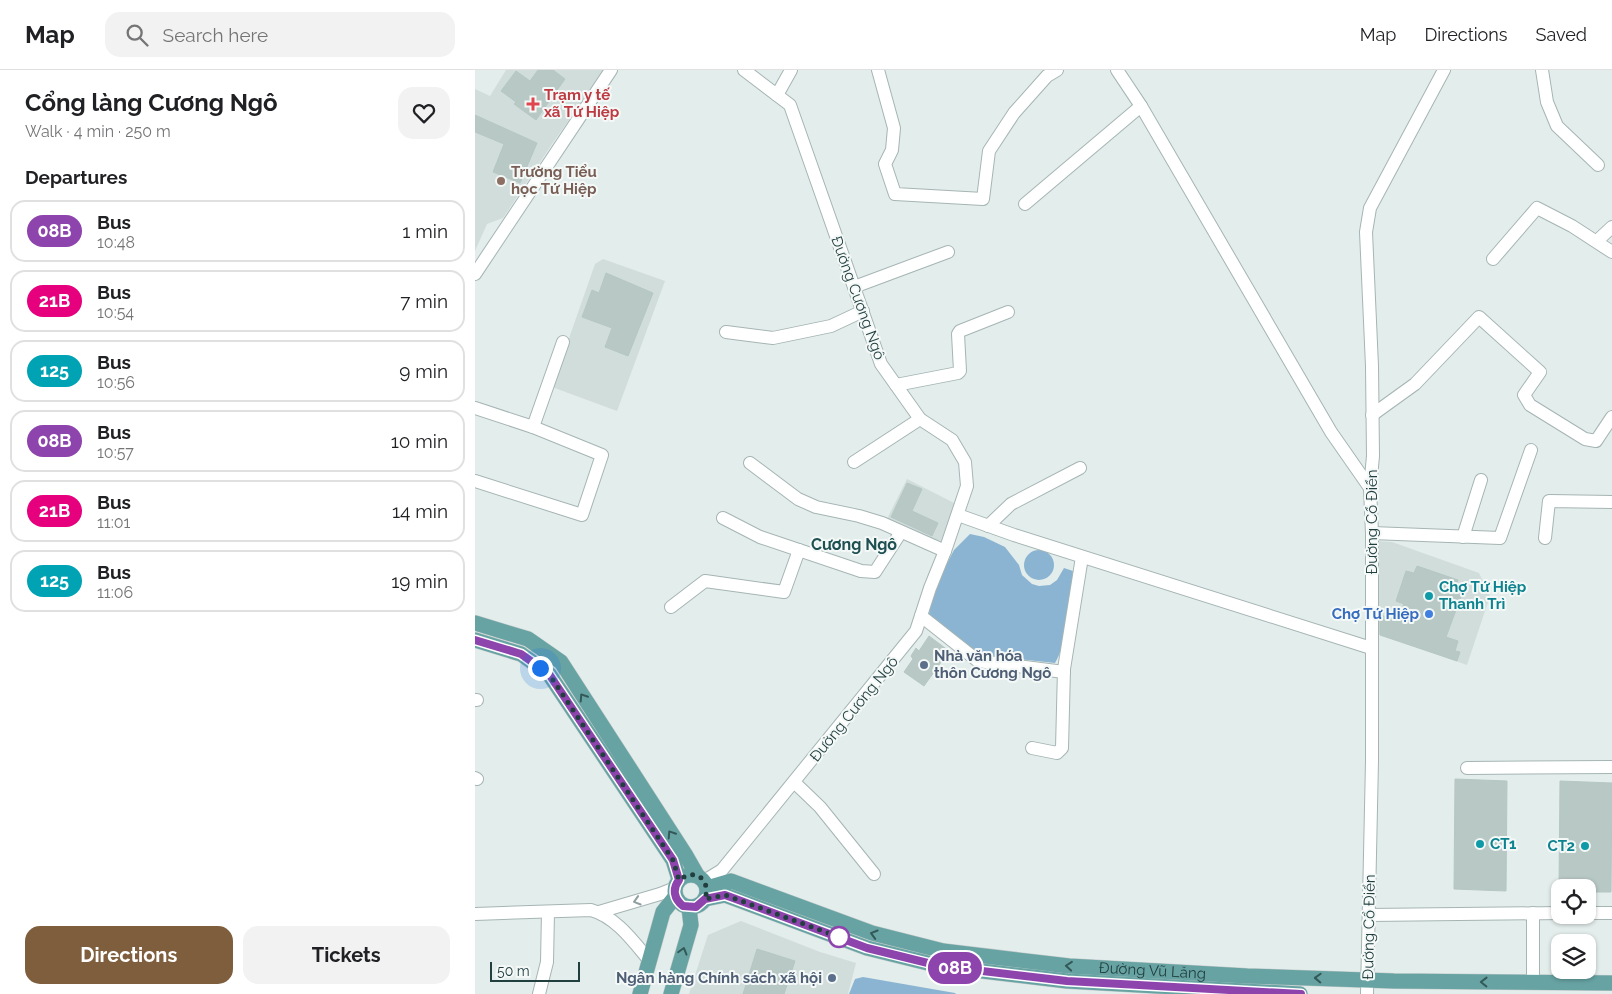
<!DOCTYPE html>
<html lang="en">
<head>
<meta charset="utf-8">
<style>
	body { margin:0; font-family:Raleway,sans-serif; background:#f2f2f2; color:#202124; height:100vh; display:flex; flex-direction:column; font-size:19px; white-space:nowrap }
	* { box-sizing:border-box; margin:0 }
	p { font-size:16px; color:#757577 }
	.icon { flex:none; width:28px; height:28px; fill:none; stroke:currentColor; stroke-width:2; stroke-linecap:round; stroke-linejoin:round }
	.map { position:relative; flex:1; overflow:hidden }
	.sheet { display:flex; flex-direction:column; background:#fff; width:475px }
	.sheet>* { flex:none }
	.badge { padding:0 10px; border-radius:16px; font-size:18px; line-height:32px }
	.fabs { position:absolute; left:1076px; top:809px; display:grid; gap:10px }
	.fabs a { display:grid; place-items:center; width:45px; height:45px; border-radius:10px; background:#fff; box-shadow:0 1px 4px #0004; font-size:25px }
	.scale { position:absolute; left:15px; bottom:12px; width:90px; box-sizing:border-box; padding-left:5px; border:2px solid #223f3f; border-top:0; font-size:14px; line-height:18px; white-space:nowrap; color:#223f3f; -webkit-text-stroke:4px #f4f9f8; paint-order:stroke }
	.you { position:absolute; width:25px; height:25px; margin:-12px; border:4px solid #fff; border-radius:50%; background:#1a73e8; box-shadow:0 0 0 8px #1a73e833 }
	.map>.badge { position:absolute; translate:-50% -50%; box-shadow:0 0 0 2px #fff }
	h2 { padding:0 25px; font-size:19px; line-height:45px }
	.round { display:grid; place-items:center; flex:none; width:52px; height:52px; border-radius:15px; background:#f2f2f2 }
	.summary { display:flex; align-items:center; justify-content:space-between; height:85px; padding:0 25px }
	h1 { font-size:24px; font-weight:700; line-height:38px }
	.button { display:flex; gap:10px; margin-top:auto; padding:10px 25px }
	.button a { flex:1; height:58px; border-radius:15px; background:#7f5e3d; color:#fff; font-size:20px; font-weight:700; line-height:58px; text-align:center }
	.button a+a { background:#f2f2f2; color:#202124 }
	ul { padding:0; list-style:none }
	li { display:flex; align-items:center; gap:15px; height:62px; margin:0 10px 8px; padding:0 15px; border:2px solid #e0e0e0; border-radius:15px }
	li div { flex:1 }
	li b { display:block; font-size:19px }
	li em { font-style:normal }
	li .badge { min-width:55px; font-weight:700; text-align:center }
	header { display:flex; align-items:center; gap:30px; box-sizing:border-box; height:70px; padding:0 25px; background:#fff; border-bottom:1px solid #e0e0e0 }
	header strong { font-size:24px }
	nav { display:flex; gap:28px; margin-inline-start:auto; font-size:18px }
	.search { width:350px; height:45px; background:#f2f2f2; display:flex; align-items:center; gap:12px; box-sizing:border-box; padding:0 18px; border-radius:15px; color:#757577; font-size:19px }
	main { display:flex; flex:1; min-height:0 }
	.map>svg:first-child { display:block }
</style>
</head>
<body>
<header>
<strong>Map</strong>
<div class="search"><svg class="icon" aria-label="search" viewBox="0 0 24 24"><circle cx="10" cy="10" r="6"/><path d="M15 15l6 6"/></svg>Search here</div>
<nav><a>Map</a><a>Directions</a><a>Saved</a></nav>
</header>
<main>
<section class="sheet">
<div class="summary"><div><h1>Cổng làng Cương Ngô</h1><p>Walk · 4 min · 250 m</p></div><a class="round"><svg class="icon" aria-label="heart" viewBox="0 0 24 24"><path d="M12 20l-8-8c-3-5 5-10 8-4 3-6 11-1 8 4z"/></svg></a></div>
<h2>Departures</h2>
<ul>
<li><span class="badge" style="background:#8e44ad;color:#fff">08B</span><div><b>Bus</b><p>10:48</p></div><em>1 min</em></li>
<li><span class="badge" style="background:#e6007e;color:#fff">21B</span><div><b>Bus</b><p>10:54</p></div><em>7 min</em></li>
<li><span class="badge" style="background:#00a3b4;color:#fff">125</span><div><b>Bus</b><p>10:56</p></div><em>9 min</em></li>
<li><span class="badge" style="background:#8e44ad;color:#fff">08B</span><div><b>Bus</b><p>10:57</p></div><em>10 min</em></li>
<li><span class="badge" style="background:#e6007e;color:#fff">21B</span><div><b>Bus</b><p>11:01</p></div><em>14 min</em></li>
<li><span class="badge" style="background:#00a3b4;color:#fff">125</span><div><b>Bus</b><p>11:06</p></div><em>19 min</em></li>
</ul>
<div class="button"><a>Directions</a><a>Tickets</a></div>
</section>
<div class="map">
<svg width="1137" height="924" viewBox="0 0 1137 924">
	<rect width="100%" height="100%" fill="#e3edeb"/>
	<g fill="#d1dddb">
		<polygon points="31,0 129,0 77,74 28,148 12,154 0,181 0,19 15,26"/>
		<polygon points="128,189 190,211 142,341 77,317 120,194"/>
		<polygon points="432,409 483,435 469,471 456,470 412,449"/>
		<polygon points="899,471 917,472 1004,503 1015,526 992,595 898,562"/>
		<polygon points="266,851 345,882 381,893 373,924 214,924 233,865"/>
	</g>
	<g fill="#8bb4d2">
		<path d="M495,464l14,3 21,10 14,18 3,10 10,9 7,2 11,-1 7,-5 7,-12 9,3c-4,29 -3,67 -18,92l-82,-9 -41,-32 -3,-8 2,-11 11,-30 12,-23z"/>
		<circle cx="564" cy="495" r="15"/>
		<polygon points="388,907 480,923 481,924 374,924 380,909"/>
	</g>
	<g fill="#b8c8c5" stroke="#b5c7c4">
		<polygon points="63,0 78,0 90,9 61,50 39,34 41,32 26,21 41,1 55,11"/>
		<polygon points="0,45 62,73 45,113 18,102 29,74 0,62"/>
		<polygon points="131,203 178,223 153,286 130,277 137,258 107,247 117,220 124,223"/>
		<polygon points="432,413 447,419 437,441 463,453 457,466 416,447"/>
		<polygon points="942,496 983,510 980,518 988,521 971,567 983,571 980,581 985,582 982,591 905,565 905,545 923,551 929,534 921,531 931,501 939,503"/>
		<polygon points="454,566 474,581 449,616 429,602 438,589 436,586 441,578 444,581"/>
		<polygon points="980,709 1032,711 1031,821 979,819"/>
		<polygon points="1085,711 1137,713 1136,822 1113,822 1113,818 1084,818"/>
		<polygon points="282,879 320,891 309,924 268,924"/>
	</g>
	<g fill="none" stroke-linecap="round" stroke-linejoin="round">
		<g stroke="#a5b5b4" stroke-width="14">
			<g id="minor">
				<polyline points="403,0 419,58 417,80 410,94 420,124 508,129 514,81 539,43 572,6 582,0"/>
				<polyline points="642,0 666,36 856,362 895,418"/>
				<polyline points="1067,0 1072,32 1082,56 1123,95"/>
				<polyline points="302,25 316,0"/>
				<polyline points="550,134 666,36"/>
				<polyline points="1122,171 1137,157"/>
				<polyline points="1018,189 1062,138 1097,156 1137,182"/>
				<polyline points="0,204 136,0"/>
				<polyline points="379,217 473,182"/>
				<polyline points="251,262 298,268 356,256 388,241"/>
				<polyline points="421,315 483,303 485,301 483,264 485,261 533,242"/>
				<polyline points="0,338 58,357 127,385 107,445 0,411"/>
				<polyline points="897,345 940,314 1004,247 1065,302 1049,325 1055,335 1110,369 1121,371 1137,347"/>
				<polyline points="58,357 88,272"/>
				<polyline points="379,392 445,349"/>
				<polyline points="275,393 323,429 341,437 384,446 407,453 470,481"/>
				<polyline points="483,445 539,465 896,578"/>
				<polyline points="248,448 285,467 386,501 400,502 426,462"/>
				<polyline points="513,456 536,434 605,398"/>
				<polyline points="897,463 1025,468 1056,380"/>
				<polyline points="988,467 1006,410"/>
				<polyline points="1070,468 1074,431 1137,432"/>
				<polyline points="196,537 230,511 309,522 324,480"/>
				<polyline points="446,546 503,591 589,602"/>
				<polyline points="0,630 2,630"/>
				<polyline points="557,678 582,683 587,678 589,599 607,487"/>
				<polyline points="992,698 1137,697"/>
				<polyline points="0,708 2,709"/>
				<polyline points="319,712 345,737 399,804"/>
				<polyline points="229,811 247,800 441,561 455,518 470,481 492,416 490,392 477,370 445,349 406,294 315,35 269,0"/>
				<polyline points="124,842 185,824 200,818"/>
				<polyline points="1112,843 1137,843"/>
				<path d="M0,844l116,-4c25,7 42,31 58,50"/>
				<polyline points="894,845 1085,843"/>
				<polyline points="1058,912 1058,843"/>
				<polyline points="64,924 72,892 73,842"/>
				<polyline points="892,924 897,691 897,463 895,418 898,386 897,296 891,162 895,138 969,0"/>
			</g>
		</g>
		<g stroke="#c1c9c9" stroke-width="16">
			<g id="major">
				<polyline points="0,553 53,569 86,592 210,784 222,805"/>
				<polyline points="0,570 46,584 74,604 198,790 204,809"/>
				<circle cx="216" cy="821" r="16"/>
				<path id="s1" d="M232,818l24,-7 141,52 71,18 126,15 178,10 147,5 218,2"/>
				<polyline points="230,829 250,825 392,878 465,896 592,911 825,924"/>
				<polyline points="165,924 188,842 200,827"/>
				<polyline points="196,924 216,855 214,838"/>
			</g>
		</g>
		<use href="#minor" stroke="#fff" stroke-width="12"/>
		<use href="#major" stroke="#67a3a3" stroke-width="15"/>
	</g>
	<defs><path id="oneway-chevron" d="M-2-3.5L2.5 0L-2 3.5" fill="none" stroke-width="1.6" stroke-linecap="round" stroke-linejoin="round" transform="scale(1.25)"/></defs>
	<g stroke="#335858">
		<use href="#oneway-chevron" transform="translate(108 627) rotate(-123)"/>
		<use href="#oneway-chevron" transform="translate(196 764) rotate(-123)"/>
		<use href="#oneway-chevron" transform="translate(399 864) rotate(-164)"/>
		<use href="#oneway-chevron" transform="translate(208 881) rotate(-74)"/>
		<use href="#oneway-chevron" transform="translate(594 896) rotate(-175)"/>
		<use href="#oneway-chevron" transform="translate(843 908) rotate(-178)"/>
		<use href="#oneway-chevron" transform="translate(1009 912) rotate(-179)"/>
	</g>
	<use stroke="#909f9f" href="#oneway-chevron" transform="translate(162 831) rotate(163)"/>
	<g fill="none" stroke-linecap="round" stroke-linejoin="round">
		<g stroke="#fff" stroke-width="11">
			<path id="line" d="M0,570l46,14 28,20 124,186 6,20c-7,9 -5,19 4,26l13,1 9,-8 20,-4 142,53 73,18 127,15 234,13"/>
		</g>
		<use href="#line" stroke="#8e44ad" stroke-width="8"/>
		<path stroke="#223f3f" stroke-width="5" stroke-dasharray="0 9" d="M65,598l9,6 124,186 6,20c17,-13 32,0 26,19l20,-4 114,42"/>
	</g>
	<path fill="#e0444e" stroke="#f4f9f8" stroke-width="2" d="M55.5 26.5h5v5h5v5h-5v5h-5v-5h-5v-5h5z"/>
	<circle fill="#8d6e63" stroke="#f4f9f8" stroke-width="2" cx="26" cy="111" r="5"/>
	<g fill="#0f9aa8" stroke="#f4f9f8" stroke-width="2">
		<circle cx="954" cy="526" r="5"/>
		<circle cx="1005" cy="774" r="5"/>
		<circle cx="1110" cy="776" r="5"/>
	</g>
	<circle fill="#3f7fe0" stroke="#f4f9f8" stroke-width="2" cx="954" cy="544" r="5"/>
	<g fill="#5c6f8a" stroke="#f4f9f8" stroke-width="2">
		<circle cx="449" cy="595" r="5"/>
		<circle cx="357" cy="908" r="5"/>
	</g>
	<circle fill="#fff" stroke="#8e44ad" stroke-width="2.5" cx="364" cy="867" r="10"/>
	<g text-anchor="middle" stroke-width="4" stroke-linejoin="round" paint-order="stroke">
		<g font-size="15" font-weight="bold" fill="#be3a42" stroke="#f4f9f8" text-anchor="start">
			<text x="69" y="30">Trạm y tế<tspan x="69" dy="17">xã Tứ Hiệp</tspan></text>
		</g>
		<g font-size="15" font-weight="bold" fill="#785e54" stroke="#f4f9f8" text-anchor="start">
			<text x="36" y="107">Trường Tiểu<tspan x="36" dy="17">học Tứ Hiệp</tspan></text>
		</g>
		<g font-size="15" fill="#223f3f" stroke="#f4f9f8">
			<text transform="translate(383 228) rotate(70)" y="5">Đường Cương Ngô</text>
			<text transform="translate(897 452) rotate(-90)" y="5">Đường Cổ Điển</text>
			<text transform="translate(379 639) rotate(-51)" y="5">Đường Cương Ngô</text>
			<text transform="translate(894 857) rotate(-89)" y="5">Đường Cổ Điển</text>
			<text dy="5" stroke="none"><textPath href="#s1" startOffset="459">Đường Vũ Lăng</textPath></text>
		</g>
		<g font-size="15" font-weight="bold" fill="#0d838f" stroke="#f4f9f8" text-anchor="start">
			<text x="964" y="522">Chợ Tứ Hiệp<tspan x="964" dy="17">Thanh Trì</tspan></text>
			<text x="1015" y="779">CT1</text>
			<text x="1100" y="781" text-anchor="end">CT2</text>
		</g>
		<g font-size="15" font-weight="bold" fill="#366cbe" stroke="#f4f9f8" text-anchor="end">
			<text x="944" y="549">Chợ Tứ Hiệp</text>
		</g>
		<g font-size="15" font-weight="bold" fill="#4e5e75" stroke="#f4f9f8" text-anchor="start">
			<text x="459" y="591">Nhà văn hóa<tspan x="459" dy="17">thôn Cương Ngô</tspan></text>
			<text x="347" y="913" text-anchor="end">Ngân hàng Chính sách xã hội</text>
		</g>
		<g font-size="16" font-weight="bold" fill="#1e5051" stroke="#f4f9f8">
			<text x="379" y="480">Cương Ngô</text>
		</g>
	</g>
</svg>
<div class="fabs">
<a><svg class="icon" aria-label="locate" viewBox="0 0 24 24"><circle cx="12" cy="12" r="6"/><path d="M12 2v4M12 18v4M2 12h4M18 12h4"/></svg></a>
<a><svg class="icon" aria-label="layers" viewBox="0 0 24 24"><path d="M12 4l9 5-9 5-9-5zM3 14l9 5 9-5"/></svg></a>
</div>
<div class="scale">50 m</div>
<div class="you" style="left:65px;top:598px"></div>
<b class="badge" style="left:480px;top:898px;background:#8e44ad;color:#fff">08B</b>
</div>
</main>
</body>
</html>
